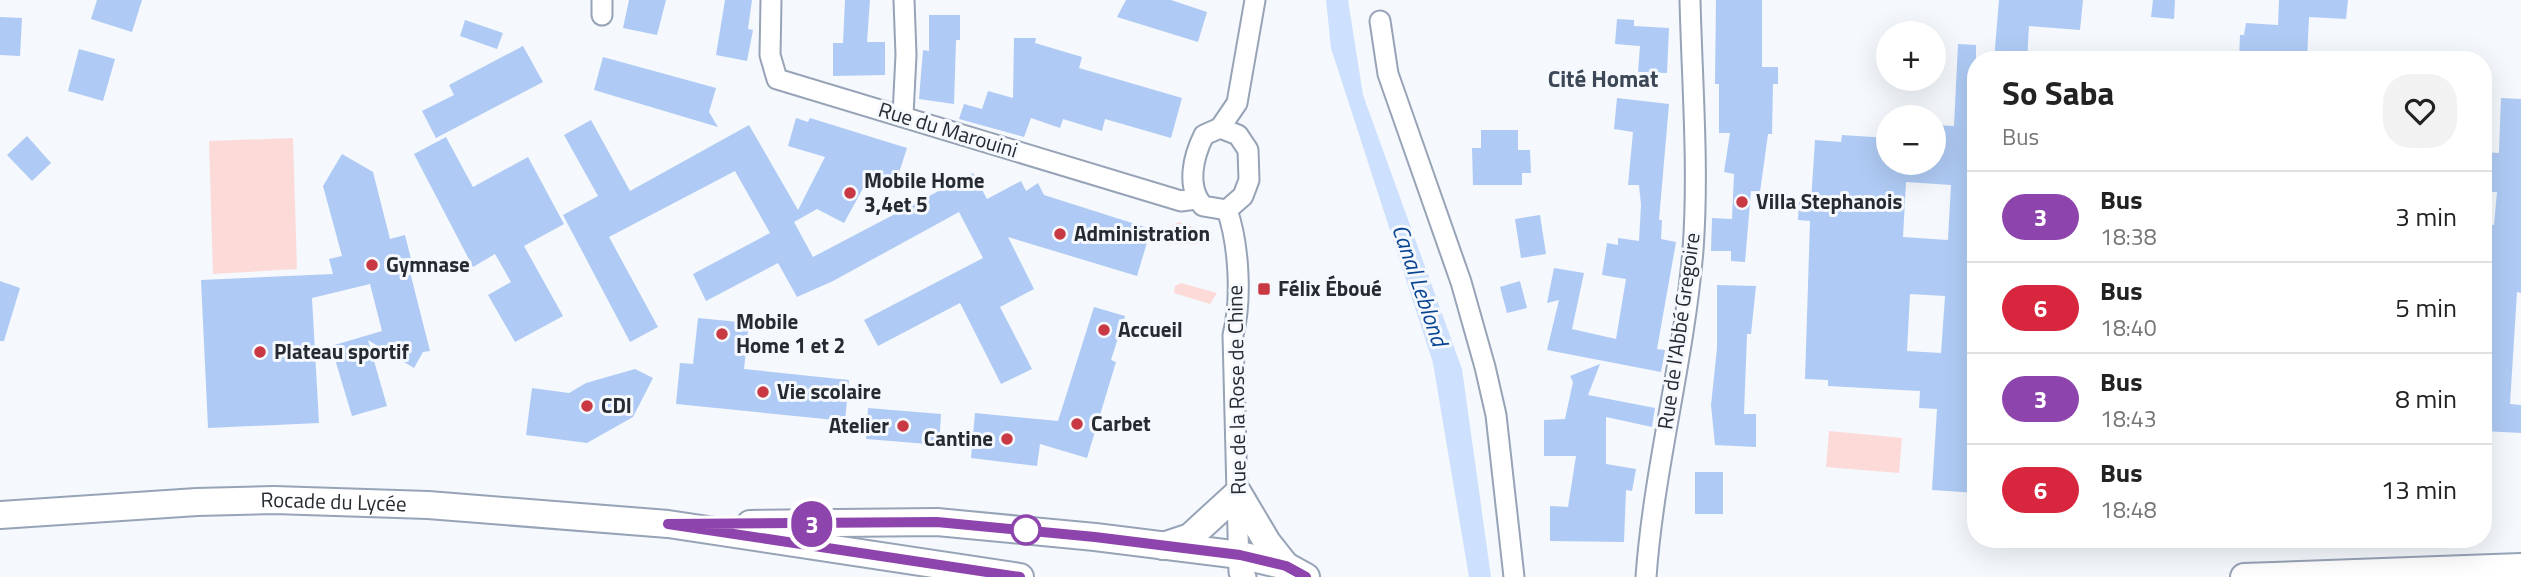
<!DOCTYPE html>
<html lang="fr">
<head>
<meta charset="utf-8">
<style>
	body { margin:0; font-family:"Titillium Web",sans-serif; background:#f2f2f2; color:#222; height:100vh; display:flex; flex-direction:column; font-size:26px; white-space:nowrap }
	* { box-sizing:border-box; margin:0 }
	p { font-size:23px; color:#767676 }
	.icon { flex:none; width:38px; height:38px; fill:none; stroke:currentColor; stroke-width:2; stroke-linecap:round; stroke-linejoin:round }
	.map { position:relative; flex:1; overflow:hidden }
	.side { position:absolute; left:1967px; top:51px; width:525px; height:497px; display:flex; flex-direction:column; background:#fff; border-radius:28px; box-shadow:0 7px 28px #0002 }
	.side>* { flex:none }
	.badge { padding:0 14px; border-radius:23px; font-size:24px; line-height:46px }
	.tools { position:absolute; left:1876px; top:21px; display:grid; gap:14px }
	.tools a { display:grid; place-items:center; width:70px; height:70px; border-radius:50%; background:#fff; box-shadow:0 7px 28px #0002; font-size:35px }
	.map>.badge { position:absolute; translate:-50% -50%; box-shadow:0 0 0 4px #fff }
	.round { display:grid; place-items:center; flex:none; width:74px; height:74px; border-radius:28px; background:#f2f2f2 }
	.headline { display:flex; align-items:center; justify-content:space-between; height:119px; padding:0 35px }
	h1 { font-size:33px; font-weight:700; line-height:52px }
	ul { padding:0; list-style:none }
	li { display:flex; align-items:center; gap:21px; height:91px; padding:0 35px; border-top:2px solid #e0e0e0 }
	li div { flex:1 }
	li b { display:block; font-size:26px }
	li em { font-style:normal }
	li .badge { min-width:77px; font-weight:700; text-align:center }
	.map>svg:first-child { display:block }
</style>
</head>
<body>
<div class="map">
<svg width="2521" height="577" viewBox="0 0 2521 577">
	<rect width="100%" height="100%" fill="#f5f8fc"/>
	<g fill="#fcdad8">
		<polygon points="293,138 297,269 213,274 209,141"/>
		<polygon points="1179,222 1210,233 1212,239 1209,244 1170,244 1168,241 1173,225"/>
		<polygon points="1181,283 1217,293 1210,304 1174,293 1175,286"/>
		<polygon points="1829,431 1902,438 1899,473 1826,467"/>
	</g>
	<polygon fill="#cde0fd" points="1326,0 1348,0 1363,95 1462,369 1491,577 1469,577 1433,363 1331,48"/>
	<g fill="#afcbf5" fill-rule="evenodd">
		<polygon points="97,0 142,0 132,32 91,19"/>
		<polygon points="629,0 666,0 657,35 623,28"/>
		<polygon points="725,0 752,0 748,29 753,30 747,61 716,55"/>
		<polygon points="845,0 870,0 867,42 885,42 885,75 833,76 833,43 843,43"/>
		<polygon points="1126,0 1171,0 1207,12 1198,42 1117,17"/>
		<polygon points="1716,0 1762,0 1762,67 1778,67 1778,84 1773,84 1772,134 1768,134 1760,192 1751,191 1745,262 1731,261 1731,251 1711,251 1712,218 1732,219 1734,174 1724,172 1730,133 1719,133 1719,84 1715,84"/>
		<polygon points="1999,0 2083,0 2080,30 2029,26 2027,60 1994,60"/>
		<polygon points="2153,0 2175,0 2174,19 2151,17"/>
		<polygon points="2279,0 2348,0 2346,19 2309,17 2307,60 2239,60 2240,35 2244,35 2246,23 2278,25"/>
		<polygon points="929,15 960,15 960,40 956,40 954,104 919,99 923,50 929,51"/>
		<polygon points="0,17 22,18 20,56 0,55"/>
		<polygon points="1617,19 1634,20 1634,26 1669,28 1667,73 1638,72 1640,46 1615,44"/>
		<polygon points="465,20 503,33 497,49 460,36"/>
		<polygon points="1014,38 1036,38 1035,43 1082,57 1079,68 1182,98 1171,138 1105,119 1102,131 1063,119 1060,128 1031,118 1024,137 959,119 964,104 982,109 988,91 1013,98"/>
		<path d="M1958,44l18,1v448l-44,-3 5,-81 -18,-1 1,-17 -92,-5v-6l-23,-1 5,-158 -12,-1 1,-18h12l4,-62 26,2 1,-7 46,3v25h46l1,-38 19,1zM1906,182l45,3 -3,55 -45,-3zM1910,294l35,2 -4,57 -34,-2z"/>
		<polygon points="523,46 543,82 436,138 422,111 454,95 449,85"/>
		<polygon points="79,49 115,59 103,101 68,91"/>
		<polygon points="603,57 716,88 709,112 718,127 594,90"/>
		<polygon points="1617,98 1669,104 1659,220 1662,220 1661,239 1676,242 1657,349 1665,350 1661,372 1547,350 1559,300 1547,303 1554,268 1584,273 1572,329 1616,339 1626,279 1602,275 1607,243 1618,245 1618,238 1639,241 1641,205 1639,185 1628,185 1633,132 1614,129"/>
		<polygon points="2501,98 2521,99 2521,293 2517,292 2510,404 2521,405 2521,433 2483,431 2483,224 2494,225 2497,192 2483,192 2483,152 2499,153"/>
		<polygon points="796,118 808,122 810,118 907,148 897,179 872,172 844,223 817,209 794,222 813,257 973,173 987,199 1021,181 1026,191 1038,183 1044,195 1151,229 1137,276 1008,237 1034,289 1000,307 1032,369 1001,384 960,303 878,346 864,320 983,258 959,212 833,281 797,297 778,263 706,301 693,274 770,233 735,171 609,237 658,327 630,342 563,215 598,196 564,135 591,120 630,191 749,125 798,210 825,157 788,146"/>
		<polygon points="1481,130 1518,130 1518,150 1530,150 1531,173 1522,173 1522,185 1473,185 1472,148 1481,148"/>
		<polygon points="27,136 51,163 32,181 7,155"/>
		<polygon points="446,137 473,187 528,157 564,224 524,246 563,316 515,342 488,295 511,282 495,254 473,267 414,154"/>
		<polygon points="342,154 373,172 390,239 405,235 414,271 410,272 430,351 423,352 414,368 368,340 387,406 352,416 331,346 382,331 370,284 312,298 319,423 208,428 201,280 333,274 329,259 342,256 323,186"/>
		<polygon points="1540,215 1546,254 1521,258 1515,219"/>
		<polygon points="0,281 20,288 4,341 0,341"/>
		<polygon points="1520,281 1527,308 1507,313 1500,287"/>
		<polygon points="1717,285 1756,286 1751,334 1747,334 1744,414 1756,414 1756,447 1715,445 1711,405 1717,348"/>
		<polygon points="1094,307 1125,316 1111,360 1116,362 1087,458 1040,444 1037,466 971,458 975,413 1058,421"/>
		<polygon points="698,318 749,323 744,369 849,380 845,421 676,404 680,363 693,364"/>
		<polygon points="1600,364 1588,395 1655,408 1652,427 1606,417 1606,464 1636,469 1632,491 1626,490 1624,542 1550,541 1550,506 1568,507 1576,456 1544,456 1544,420 1565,419 1573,382 1570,376"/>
		<polygon points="635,369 653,378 633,417 587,443 526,435 532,388 569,393 586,383"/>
		<polygon points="868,408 941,414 939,445 866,439"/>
		<rect x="1695" y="472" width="28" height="42"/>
	</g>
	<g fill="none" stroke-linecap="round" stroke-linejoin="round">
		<g stroke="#97a3b6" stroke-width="23">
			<g id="street">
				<polyline points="771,0 770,55 777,79 1181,201 1196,199"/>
				<polyline points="602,15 602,0"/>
				<polyline points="1380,21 1388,74 1461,282 1485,367 1496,415 1514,577"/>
				<polyline points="903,115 906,55 904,0"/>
				<path d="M1220,128l18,7 10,15 1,30 -6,16 -16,14 -24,-4c-17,-19 -10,-49 1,-71z"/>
				<polyline points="1220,128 1237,103 1255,0"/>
				<path d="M1227,210c12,34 15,90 6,125l6,237 7,5"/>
				<path d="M1646,577c8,-110 38,-217 47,-327 6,-81 -1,-168 -3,-250"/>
			</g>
		</g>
		<g stroke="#97a3b6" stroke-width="30">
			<g id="secondary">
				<path id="s1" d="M0,515l197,-13 77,-2 154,5 240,19 352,53"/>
				<polyline points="750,524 937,522 1095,537 1240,555 1286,566 1306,577"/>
				<polyline points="1163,546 1190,537 1238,493 1267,542 1286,566"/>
				<polyline points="2244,577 2521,567"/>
			</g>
		</g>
		<use href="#street" stroke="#fff" stroke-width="19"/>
		<use href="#secondary" stroke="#fff" stroke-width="26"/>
	</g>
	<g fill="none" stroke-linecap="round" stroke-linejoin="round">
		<g stroke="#fff" stroke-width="16">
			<polyline id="line" points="1020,577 668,524 937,522 1095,537 1240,555 1286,566 1306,577"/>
		</g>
		<use href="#line" stroke="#8e44ad" stroke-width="10"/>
	</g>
	<g fill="#c93943" stroke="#f5f8fc" stroke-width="2.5">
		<circle cx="850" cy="193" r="7"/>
		<circle cx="1742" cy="202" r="7"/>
		<circle cx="1060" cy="234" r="7"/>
		<circle cx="372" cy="265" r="7"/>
		<rect x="1257" y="282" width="14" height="14" rx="3.5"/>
		<circle cx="1104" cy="330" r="7"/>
		<circle cx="722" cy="334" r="7"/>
		<circle cx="260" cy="352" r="7"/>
		<circle cx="763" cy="392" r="7"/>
		<circle cx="587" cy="406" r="7"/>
		<circle cx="1077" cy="424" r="7"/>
		<circle cx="903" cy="426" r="7"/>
		<circle cx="1007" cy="439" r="7"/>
	</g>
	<circle fill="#fff" stroke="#8e44ad" stroke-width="3.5" cx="1026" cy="530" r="14"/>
	<g text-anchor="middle" stroke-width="6" stroke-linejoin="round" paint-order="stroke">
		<g font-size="21" fill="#262b32" stroke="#f5f8fc">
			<text transform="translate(948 130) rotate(17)" y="7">Rue du Marouini</text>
			<text transform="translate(1679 331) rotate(-82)" y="7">Rue de l'Abbé Gregoire</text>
			<text transform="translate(1237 390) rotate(-91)" y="7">Rue de la Rose de Chine</text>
			<text dy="7" stroke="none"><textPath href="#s1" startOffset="334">Rocade du Lycée</textPath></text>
		</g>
		<g font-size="21" font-weight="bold" fill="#262b32" stroke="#f5f8fc" text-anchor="start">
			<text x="864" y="188">Mobile Home<tspan x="864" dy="24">3,4et 5</tspan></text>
			<text x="1756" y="209">Villa Stephanois</text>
			<text x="1074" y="241">Administration</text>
			<text x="386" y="272">Gymnase</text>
			<text x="1278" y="296">Félix Éboué</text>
			<text x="736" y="329">Mobile<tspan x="736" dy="24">Home 1 et 2</tspan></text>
			<text x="1118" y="337">Accueil</text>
			<text x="274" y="359">Plateau sportif</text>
			<text x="777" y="399">Vie scolaire</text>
			<text x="601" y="413">CDI</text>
			<text x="1091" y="431">Carbet</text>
			<text x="889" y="433" text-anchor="end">Atelier</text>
			<text x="993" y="446" text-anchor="end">Cantine</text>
		</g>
		<g font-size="23" font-weight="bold" fill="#3c4757" stroke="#f5f8fc">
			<text x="1603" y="87">Cité Homat</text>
		</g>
		<g font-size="23" font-style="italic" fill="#0a4593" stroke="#f5f8fc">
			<text transform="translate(1420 285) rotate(71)" y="8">Canal Leblond</text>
		</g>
	</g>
</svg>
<div class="tools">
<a>+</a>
<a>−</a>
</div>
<b class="badge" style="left:812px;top:524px;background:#8e44ad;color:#fff">3</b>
<section class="side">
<div class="headline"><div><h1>So Saba</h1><p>Bus</p></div><a class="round"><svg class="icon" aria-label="heart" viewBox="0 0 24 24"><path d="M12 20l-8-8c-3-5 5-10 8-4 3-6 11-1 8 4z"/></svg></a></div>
<ul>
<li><span class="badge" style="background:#8e44ad;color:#fff">3</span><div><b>Bus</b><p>18:38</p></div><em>3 min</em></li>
<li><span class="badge" style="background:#d7263d;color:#fff">6</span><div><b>Bus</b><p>18:40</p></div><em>5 min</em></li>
<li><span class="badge" style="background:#8e44ad;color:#fff">3</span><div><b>Bus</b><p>18:43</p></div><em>8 min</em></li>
<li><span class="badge" style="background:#d7263d;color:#fff">6</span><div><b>Bus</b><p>18:48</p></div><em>13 min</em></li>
</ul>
</section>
</div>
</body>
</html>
